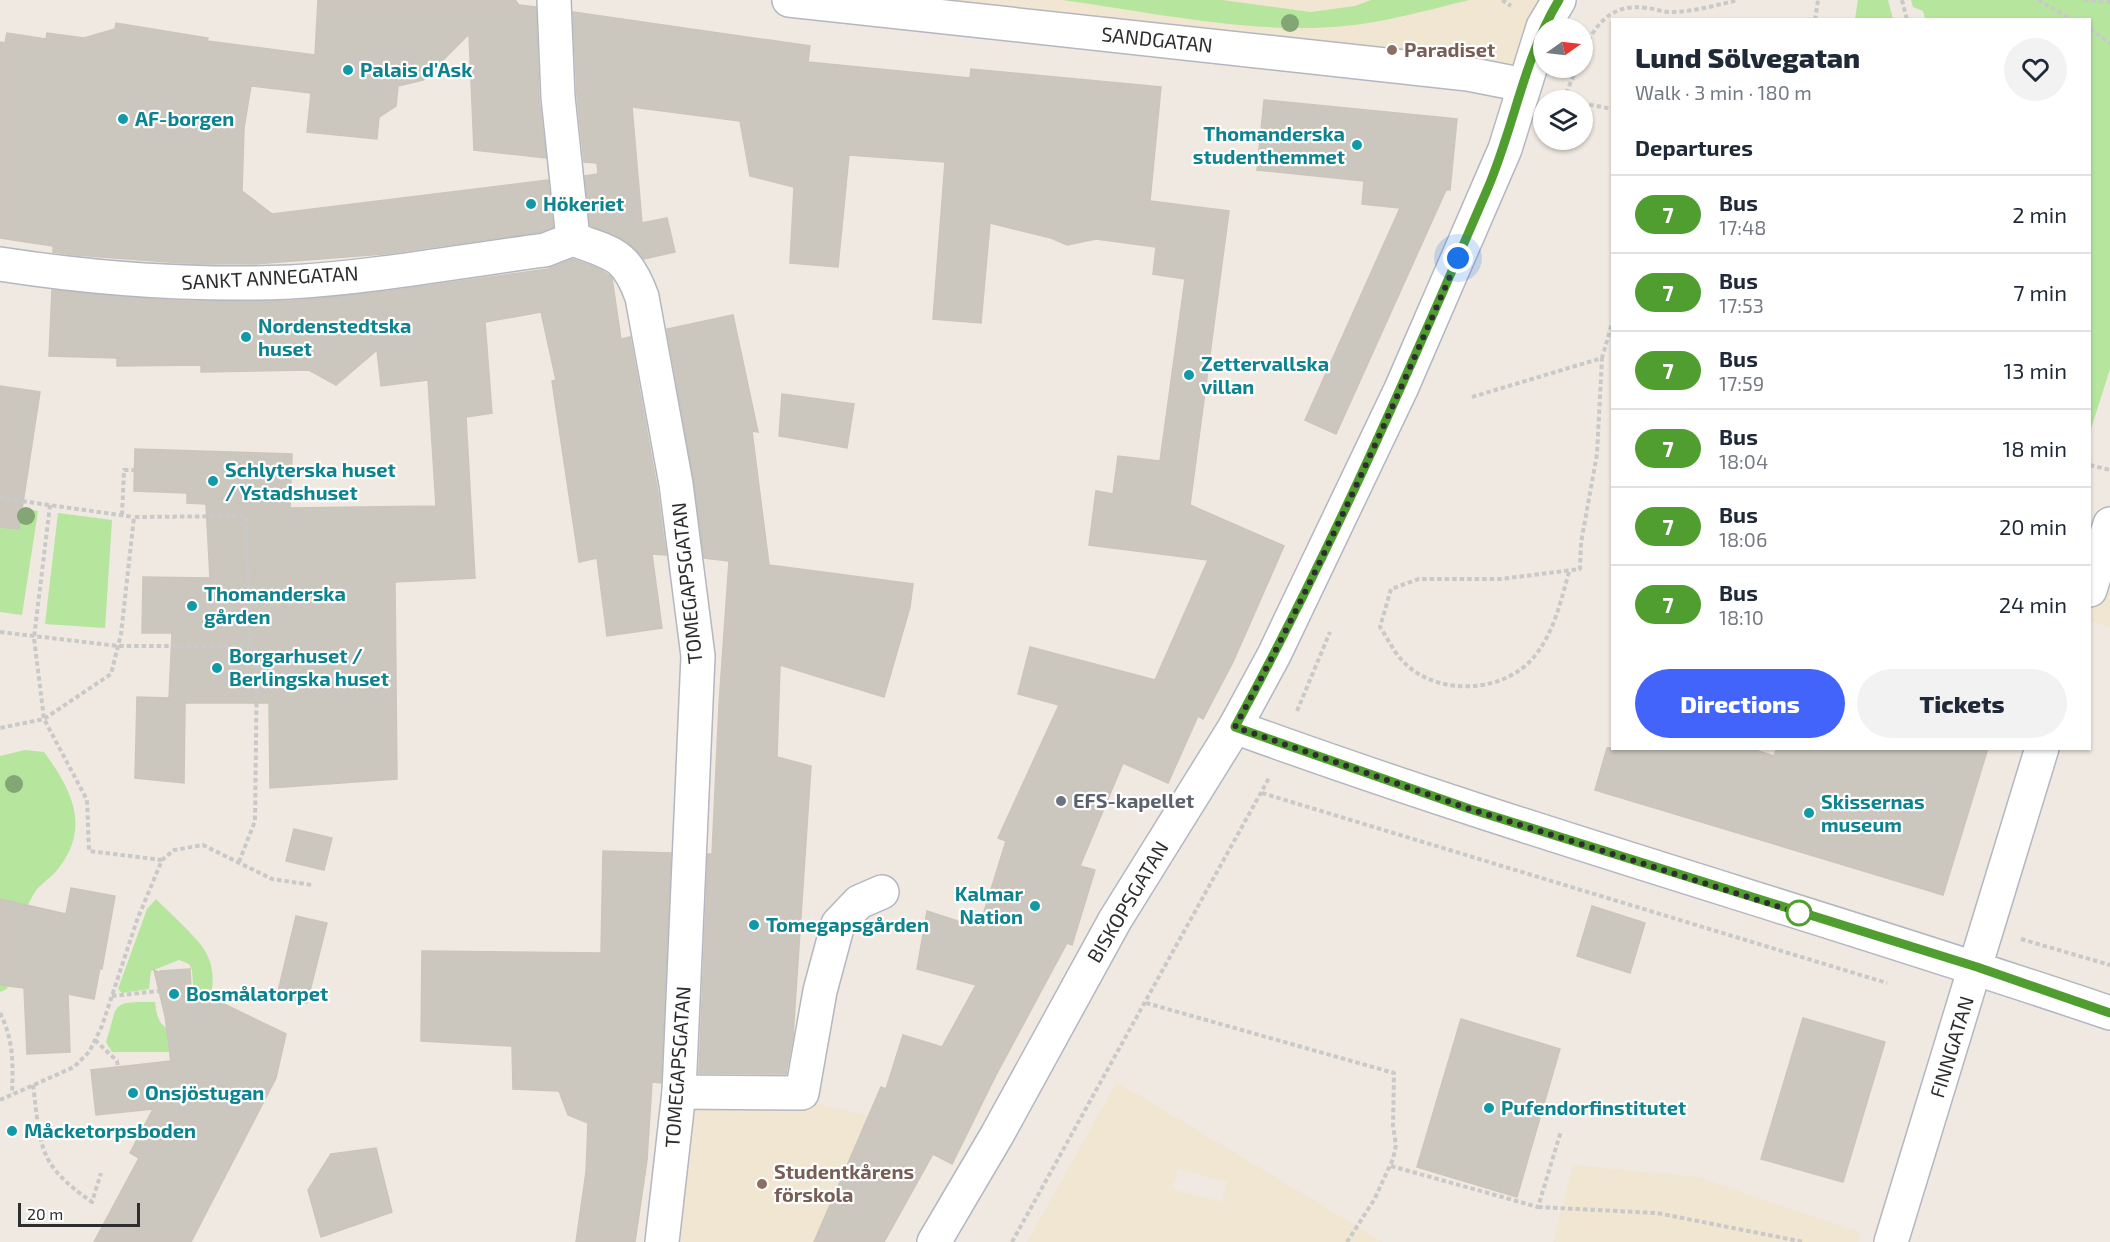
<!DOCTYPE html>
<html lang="en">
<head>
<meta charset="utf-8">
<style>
	body { margin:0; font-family:"Exo 2",sans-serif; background:#f2f2f3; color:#1f2937; height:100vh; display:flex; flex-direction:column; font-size:22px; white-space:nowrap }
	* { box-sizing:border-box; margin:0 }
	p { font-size:20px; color:#747a83 }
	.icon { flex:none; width:33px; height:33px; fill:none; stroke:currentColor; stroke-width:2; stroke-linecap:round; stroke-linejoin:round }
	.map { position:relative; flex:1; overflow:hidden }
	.side { position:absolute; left:1611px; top:18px; width:480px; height:732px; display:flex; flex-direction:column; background:#fff; border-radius:0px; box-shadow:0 2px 4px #0004 }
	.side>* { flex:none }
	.badge { padding:0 12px; border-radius:20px; font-size:21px; line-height:39px }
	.needle { width:39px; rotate:76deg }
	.controls { position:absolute; left:1533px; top:18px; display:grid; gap:12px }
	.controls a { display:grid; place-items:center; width:60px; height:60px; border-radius:50%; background:#fff; box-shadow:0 2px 4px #0004; font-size:30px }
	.scale { position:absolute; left:18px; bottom:15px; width:122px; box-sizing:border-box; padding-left:6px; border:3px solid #2e2e2e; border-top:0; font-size:16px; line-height:21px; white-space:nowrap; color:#2e2e2e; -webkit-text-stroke:4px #fff; paint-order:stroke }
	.you { position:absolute; width:30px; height:30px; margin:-15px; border:4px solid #fff; border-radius:50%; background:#1a73e8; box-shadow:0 0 0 9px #1a73e833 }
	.map>.badge { position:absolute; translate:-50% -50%; box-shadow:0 0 0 3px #fff }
	h2 { padding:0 24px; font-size:22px; line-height:54px }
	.round { display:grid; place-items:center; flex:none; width:63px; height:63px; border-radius:32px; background:#f2f2f3 }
	.head { display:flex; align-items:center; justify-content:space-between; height:102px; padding:0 24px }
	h1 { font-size:28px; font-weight:800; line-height:45px }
	.button { display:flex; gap:12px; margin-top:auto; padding:12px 24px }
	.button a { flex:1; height:69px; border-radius:36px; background:#4264fb; color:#fff; font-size:24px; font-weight:800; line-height:69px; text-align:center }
	.button a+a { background:#f2f2f3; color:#1f2937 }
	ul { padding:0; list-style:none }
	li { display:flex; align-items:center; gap:18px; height:78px; padding:0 24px; border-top:2px solid #e0e1e3 }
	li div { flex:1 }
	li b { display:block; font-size:22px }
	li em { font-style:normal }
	li .badge { min-width:66px; font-weight:700; text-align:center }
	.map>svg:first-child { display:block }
</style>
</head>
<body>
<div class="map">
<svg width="2110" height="1242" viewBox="0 0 2110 1242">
	<rect width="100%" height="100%" fill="#efe9e1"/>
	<g fill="#f0e6d1" fill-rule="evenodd">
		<polygon points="789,0 1559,0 1524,85"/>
		<polygon points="2110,524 2110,627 2090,621 2090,590"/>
		<path d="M1117,1082l266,160h-356zM1178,1169l49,13 -5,20 -50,-13z"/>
		<polygon points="802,1100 869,1116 814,1242 680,1242 693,1108"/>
		<polygon points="1573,1165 1698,1177 1861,1233 1858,1242 1553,1242"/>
	</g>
	<g fill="#b6e59e">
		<path d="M1062,0h160l89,12 44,-6 16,-6h98c-41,10 -83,22 -125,26 -89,9 -194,-14 -282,-26z"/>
		<polygon points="1858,0 1888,0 1893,19 1855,19"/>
		<polygon points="1911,0 2110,0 2110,369 2090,432 2090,20 1925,19 1923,11 1913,7"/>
		<polygon points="0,505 38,511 22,615 0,612"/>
		<polygon points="58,513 112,520 105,628 45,624"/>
		<path d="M25,750l19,2c28,38 47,75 14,117 -6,8 -17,14 -23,23 -18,27 -18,66 -28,97l-7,3v-7l4,1 2,-12 -6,-75v-143z"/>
		<path d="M156,899c15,15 32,30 45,46 32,41 -10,97 -29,134l-3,-27h-57l-6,-10c13,-40 3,-40 49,-40 2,17 4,24 21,31l19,-21 -3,-42 -3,-6 -10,-4 -28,11 -2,18 -27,4 -4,-4 29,-80z"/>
	</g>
	<g fill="#cbc7bf" stroke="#cbc5ba" stroke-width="1.5">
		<polygon points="318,0 515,0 519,5 536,7 539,98 546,158 474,150 469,34 423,80 398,86 396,106 379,117 377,139 307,132 311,93 251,86 244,128 242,191 272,214 548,180 553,227 540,232 384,254 254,264 182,263 75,255 53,252 53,246 0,238 0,42 5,43 7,33 46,39 47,33 84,38 115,29 116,23 208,38 207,41 315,55"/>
		<polygon points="573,12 810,46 808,62 970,78 971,69 1161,87 1150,201 1229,211 1190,505 1284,546 1233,662 1203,719 1198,716 1168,783 1123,763 1080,866 1095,870 1072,945 1067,943 996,1075 952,1164 933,1154 884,1242 814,1242 881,1087 886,1089 903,1035 942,1047 976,985 917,969 927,911 979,928 1006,841 998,838 1059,705 1018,694 1030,647 1155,680 1208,560 1089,545 1096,491 1113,494 1118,456 1160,461 1185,279 1153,274 1156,247 1096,239 1067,245 1051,238 990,223 981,323 933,319 945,162 849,155 838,267 790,263 794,187 750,176 740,121 632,107 642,223 667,218 675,252 644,259 626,241 590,225 585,176 598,174 597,163 584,162 577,96"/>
		<polygon points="1264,100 1457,119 1450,190 1446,190 1336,434 1305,420 1400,208 1362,204 1364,181 1257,170"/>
		<polygon points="573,259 600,269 612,278 621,339 630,337 657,487 666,555 652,554 662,628 607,636 597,558 579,562 552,381 556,380 541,312 485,322 492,413 466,417 475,578 395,582 397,779 270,788 269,703 185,703 184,783 135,778 137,697 169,698 172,633 142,633 143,577 210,578 206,504 187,503 187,493 134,491 135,449 292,454 290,508 436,506 428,380 381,386 377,350 336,385 309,370 201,372 201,365 117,366 117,358 49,356 52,290 180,301 292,301 389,291 548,269"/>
		<polygon points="733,315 758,432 752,431 769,565 913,584 910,607 884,697 780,665 777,757 811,766 793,1036 786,1074 699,1073 708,854 712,854 719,705 729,561 704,558 694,481 667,329"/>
		<polygon points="0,386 40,392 19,529 0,527"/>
		<polygon points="782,394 854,404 847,448 779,436"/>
		<polygon points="1607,748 1749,748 1774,756 1777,748 1988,748 1943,895 1595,790"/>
		<polygon points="294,829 332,838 324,870 286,861"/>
		<polygon points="603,851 671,853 661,1083 652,1082 647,1160 635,1242 576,1242 586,1172 588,1123 568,1115 559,1091 513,1089 512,1046 421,1041 422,951 601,953"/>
		<polygon points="71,888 115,896 102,969 100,968 94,999 68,994 70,1052 27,1054 24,988 0,985 0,899 66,914"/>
		<polygon points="1592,906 1645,923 1630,973 1577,956"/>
		<polygon points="296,916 327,923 307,1003 277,996"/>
		<polygon points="190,969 191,988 286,1034 276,1078 191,1242 94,1242 139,1158 130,1153 153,1109 96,1115 91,1070 171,1061 165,1016 154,970 160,973 160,971"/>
		<polygon points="1803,1018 1885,1042 1843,1182 1761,1159"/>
		<polygon points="1461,1019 1560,1049 1517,1197 1417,1167"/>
		<polygon points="376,1148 392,1212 321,1237 308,1190 331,1154"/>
	</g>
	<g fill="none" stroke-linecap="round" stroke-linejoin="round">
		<g stroke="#b4b7c1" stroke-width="36">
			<g id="minor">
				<polyline points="554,0 558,97 573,239"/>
				<polyline points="789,0 1468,74 1524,85"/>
				<path d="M573,239c40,15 53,14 69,58l34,187 22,172 -19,436 -17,150"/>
				<path d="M0,264c97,15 193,22 291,18 85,-5 170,-21 254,-32l28,-11"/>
				<polyline points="2090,590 2110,524"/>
				<path d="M1235,727c288,105 584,187 875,286"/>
				<polyline points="679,1092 802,1093 820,991 838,924 859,902 882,892"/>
				<polyline points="934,1242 997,1135 1115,920 1235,727 1274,655 1401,389 1505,149 1543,27 1559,0"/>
				<polyline points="1891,1242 2042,748"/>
			</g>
		</g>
		<g stroke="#c9c9c9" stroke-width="4" stroke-dasharray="4.5 3" stroke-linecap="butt">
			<polyline points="1502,0 1511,6"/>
			<polyline points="1902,0 1907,20"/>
			<polyline points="2038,0 2073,20"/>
			<polyline points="2084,0 2110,2"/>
			<polyline points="1815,20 1818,0"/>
			<polyline points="2090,29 2110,43"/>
			<path d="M1582,54c13,-30 29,-51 65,-46 9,1 18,5 27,4 22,-1 43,-7 64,-12"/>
			<polyline points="1561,96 1575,100"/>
			<polyline points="1563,100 1577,68"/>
			<polyline points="1582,103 1612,109"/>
			<polyline points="1472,397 1602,358 1612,323"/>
			<polyline points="2090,465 2110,470"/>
			<polyline points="0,498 134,517"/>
			<polyline points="50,505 34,638 44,719 87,800 89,851 162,860"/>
			<polyline points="122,515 124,470 134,470"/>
			<path d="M1569,572c-8,28 -14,57 -32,81 -30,42 -104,45 -137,5 -8,-9 -13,-21 -20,-31l11,-38 28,-10h82l79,-10 1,-26 16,-89 5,-96"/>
			<polyline points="0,632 118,646 250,646 246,516 134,517 121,634 111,674 44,719 0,728"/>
			<polyline points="1297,711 1330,632"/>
			<polyline points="1262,793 1887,983"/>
			<polyline points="239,862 255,821 257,655 250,646"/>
			<polyline points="2021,939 2110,965"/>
			<polyline points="112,996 159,991"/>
			<polyline points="1146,1003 1394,1073 1393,1126 1396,1145 1393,1159 1374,1200 1347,1242"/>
			<path d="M0,1013c14,27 13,52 12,81"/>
			<polyline points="95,1040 117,1061 118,1068"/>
			<path d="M33,1085c8,62 4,79 59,117l9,-29"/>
			<polyline points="0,1100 74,1067 89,1052 102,1026 137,920 162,860 174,850 203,845 272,879 312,885"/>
			<polyline points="1391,1166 1538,1207 1561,1131"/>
			<polyline points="1538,1207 1657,1213 1804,1242"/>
			<polyline points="1012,1242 1269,778"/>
		</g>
		<use href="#minor" stroke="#fff" stroke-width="33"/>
	</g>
	<g fill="#84a574">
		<circle cx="1290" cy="23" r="9"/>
		<circle cx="26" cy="516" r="9"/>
		<circle cx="14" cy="784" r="9"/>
	</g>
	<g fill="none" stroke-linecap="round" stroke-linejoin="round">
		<g stroke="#fff" stroke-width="14">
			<path id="line" d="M1559,0c-35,57 -45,128 -72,190 -78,181 -157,363 -252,537l235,82 507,158 133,46"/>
		</g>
		<use href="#line" stroke="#509e2f" stroke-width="9"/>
		<path stroke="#2e2e2e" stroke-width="6" stroke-dasharray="0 10.8" d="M1458,258c-69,159 -140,317 -223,469l235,82 329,104"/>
	</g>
	<g fill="#8d6e63" stroke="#fff" stroke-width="2">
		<circle cx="1392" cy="50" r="6"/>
		<circle cx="762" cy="1184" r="6"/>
	</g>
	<g fill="#0f9aa8" stroke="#fff" stroke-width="2">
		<circle cx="348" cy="70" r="6"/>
		<circle cx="123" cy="119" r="6"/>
		<circle cx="1357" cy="145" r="6"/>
		<circle cx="531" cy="204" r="6"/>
		<circle cx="246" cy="337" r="6"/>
		<circle cx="1189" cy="375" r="6"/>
		<circle cx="213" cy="481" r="6"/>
		<circle cx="192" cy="606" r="6"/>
		<circle cx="217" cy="668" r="6"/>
		<circle cx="1809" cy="813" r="6"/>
		<circle cx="1035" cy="906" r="6"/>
		<circle cx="754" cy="925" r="6"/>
		<circle cx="174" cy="994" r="6"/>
		<circle cx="133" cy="1093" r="6"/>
		<circle cx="1489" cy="1108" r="6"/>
		<circle cx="12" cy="1131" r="6"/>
	</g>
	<circle fill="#6b7280" stroke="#fff" stroke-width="2" cx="1061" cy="801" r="6"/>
	<circle fill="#fff" stroke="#509e2f" stroke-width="3" cx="1799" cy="913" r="12"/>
	<g text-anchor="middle" stroke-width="4.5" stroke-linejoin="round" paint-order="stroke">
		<g font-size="20" fill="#2e2e2e" stroke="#fff">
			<text transform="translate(1157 40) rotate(6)" y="7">SANDGATAN</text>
			<text transform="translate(270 278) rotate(-3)" y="7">SANKT ANNEGATAN</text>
			<text transform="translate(687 583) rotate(-96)" y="7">TOMEGAPSGATAN</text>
			<text transform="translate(1128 902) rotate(-59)" y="7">BISKOPSGATAN</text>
			<text transform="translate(1952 1047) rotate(-73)" y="7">FINNGATAN</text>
			<text transform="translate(678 1067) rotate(-86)" y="7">TOMEGAPSGATAN</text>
		</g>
		<g font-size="20" font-weight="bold" fill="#785e54" stroke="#fff" text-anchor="start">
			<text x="1404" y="57">Paradiset</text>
			<text x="774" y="1179">Studentkårens<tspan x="774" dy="23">förskola</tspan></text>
		</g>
		<g font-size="20" font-weight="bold" fill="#0d838f" stroke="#fff" text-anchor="start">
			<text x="360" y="77">Palais d'Ask</text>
			<text x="135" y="126">AF-borgen</text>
			<text x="1345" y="141" text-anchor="end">Thomanderska<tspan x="1345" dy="23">studenthemmet</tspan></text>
			<text x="543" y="211">Hökeriet</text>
			<text x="258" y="333">Nordenstedtska<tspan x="258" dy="23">huset</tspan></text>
			<text x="1201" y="371">Zettervallska<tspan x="1201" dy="23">villan</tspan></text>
			<text x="225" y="477">Schlyterska huset<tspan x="225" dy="23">/ Ystadshuset</tspan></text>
			<text x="204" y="601">Thomanderska<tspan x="204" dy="23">gården</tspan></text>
			<text x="229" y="663">Borgarhuset /<tspan x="229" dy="23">Berlingska huset</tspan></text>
			<text x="1821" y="809">Skissernas<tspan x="1821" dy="23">museum</tspan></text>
			<text x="1023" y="901" text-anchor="end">Kalmar<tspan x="1023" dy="23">Nation</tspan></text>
			<text x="766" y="932">Tomegapsgården</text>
			<text x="186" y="1001">Bosmålatorpet</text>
			<text x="145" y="1100">Onsjöstugan</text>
			<text x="1501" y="1115">Pufendorfinstitutet</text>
			<text x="24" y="1138">Måcketorpsboden</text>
		</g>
		<g font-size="20" font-weight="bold" fill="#5b616d" stroke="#fff" text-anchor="start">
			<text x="1073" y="808">EFS-kapellet</text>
		</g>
	</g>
</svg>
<div class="controls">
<a><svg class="needle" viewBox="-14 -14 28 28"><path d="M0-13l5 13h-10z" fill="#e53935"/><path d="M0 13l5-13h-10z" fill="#747a83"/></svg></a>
<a><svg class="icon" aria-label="layers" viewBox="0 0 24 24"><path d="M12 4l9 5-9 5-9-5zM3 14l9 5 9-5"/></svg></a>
</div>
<div class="scale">20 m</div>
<div class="you" style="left:1458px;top:258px"></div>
<section class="side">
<div class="head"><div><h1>Lund Sölvegatan</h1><p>Walk · 3 min · 180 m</p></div><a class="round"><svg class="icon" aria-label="heart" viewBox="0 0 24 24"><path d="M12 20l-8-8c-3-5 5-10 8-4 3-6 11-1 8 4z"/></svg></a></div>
<h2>Departures</h2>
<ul>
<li><span class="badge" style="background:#509e2f;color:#fff">7</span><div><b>Bus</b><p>17:48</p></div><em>2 min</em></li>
<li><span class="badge" style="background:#509e2f;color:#fff">7</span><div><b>Bus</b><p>17:53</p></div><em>7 min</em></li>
<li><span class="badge" style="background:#509e2f;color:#fff">7</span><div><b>Bus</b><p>17:59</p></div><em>13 min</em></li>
<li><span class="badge" style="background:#509e2f;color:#fff">7</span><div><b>Bus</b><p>18:04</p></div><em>18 min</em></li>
<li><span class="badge" style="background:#509e2f;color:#fff">7</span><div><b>Bus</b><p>18:06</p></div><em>20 min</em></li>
<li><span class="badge" style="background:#509e2f;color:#fff">7</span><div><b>Bus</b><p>18:10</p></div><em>24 min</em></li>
</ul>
<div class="button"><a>Directions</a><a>Tickets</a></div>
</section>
</div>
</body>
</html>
